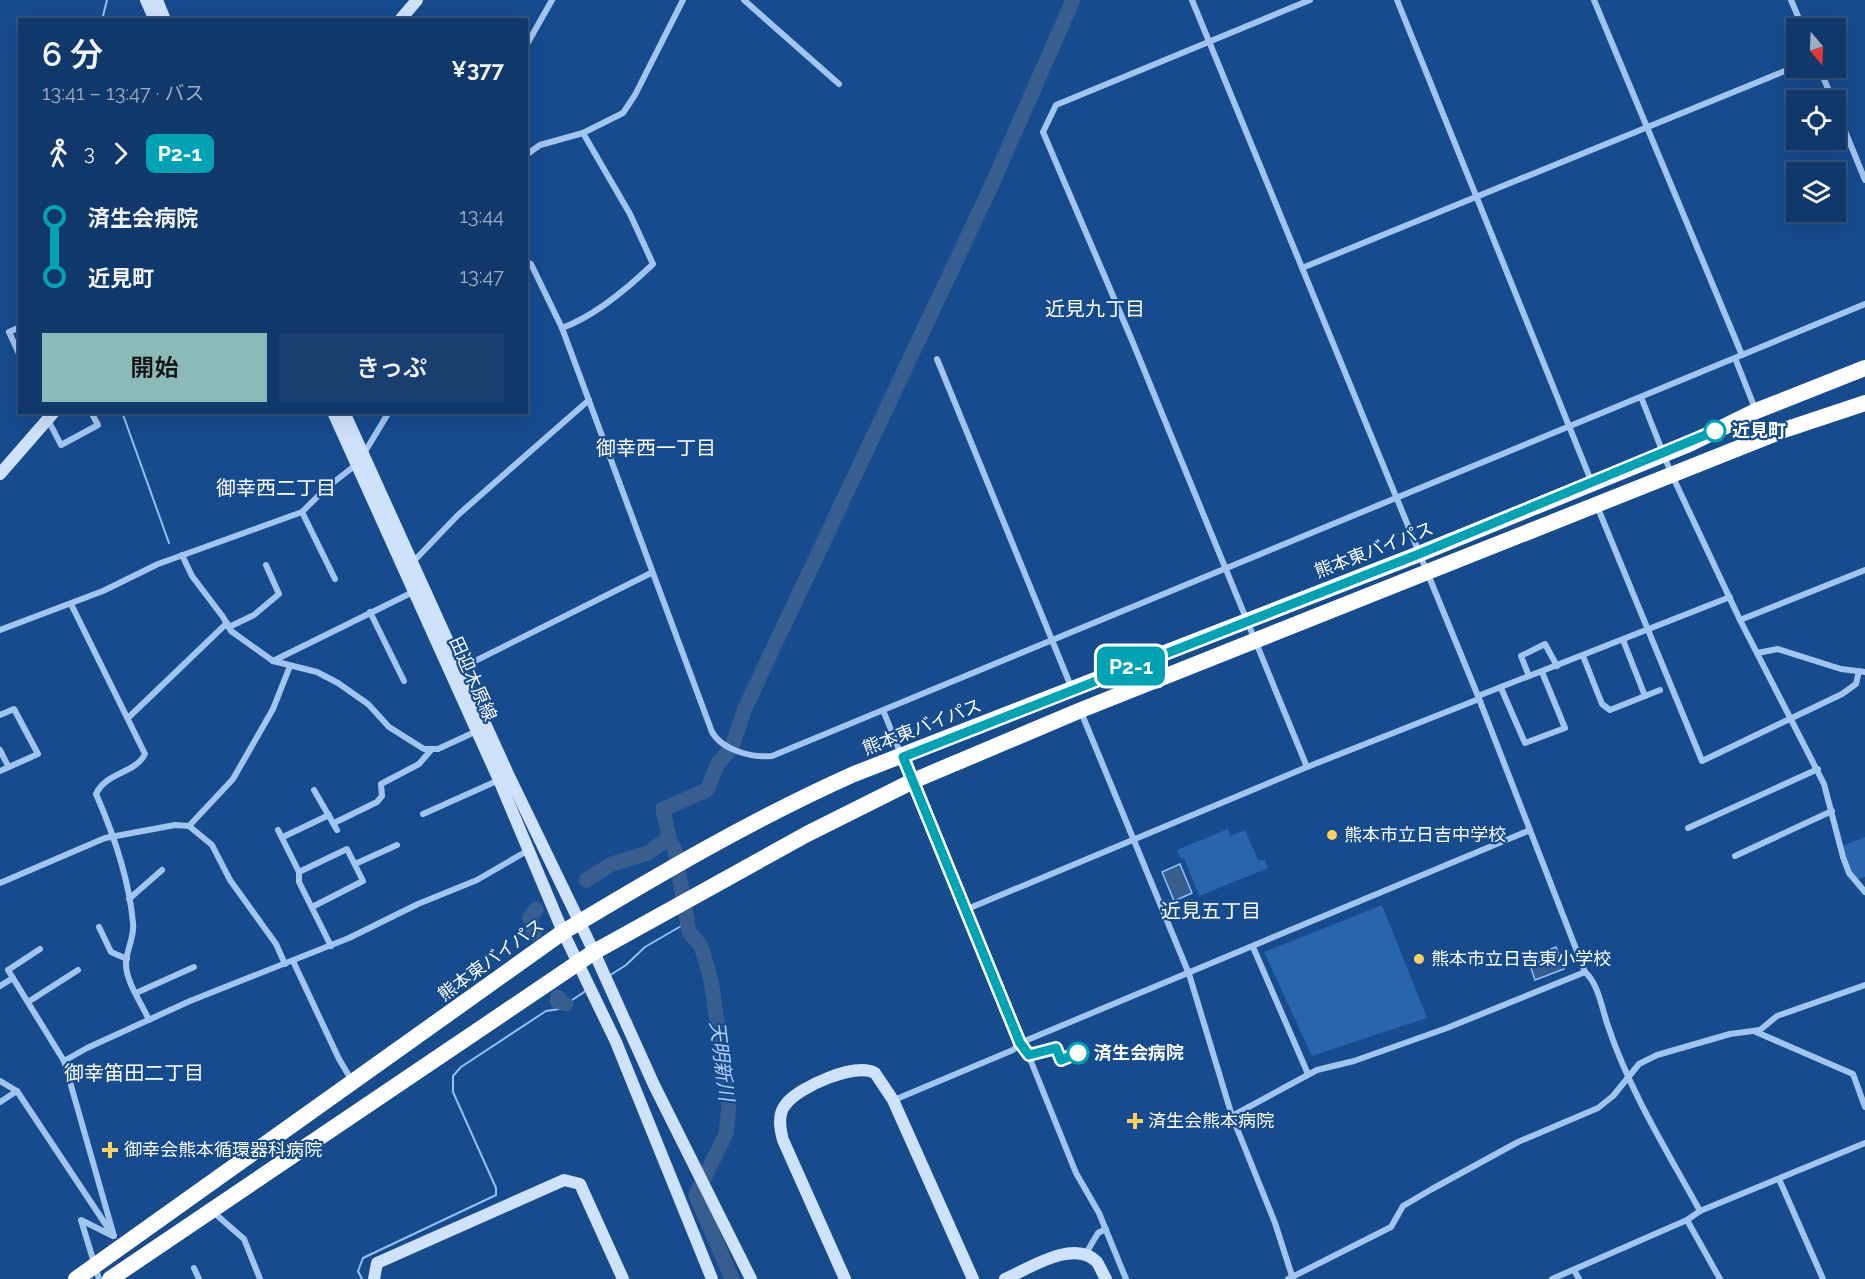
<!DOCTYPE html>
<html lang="ja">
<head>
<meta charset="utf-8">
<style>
	body { margin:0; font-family:Raleway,"Noto Sans JP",sans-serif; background:#193f70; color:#f1f3f6; height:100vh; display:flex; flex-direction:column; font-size:22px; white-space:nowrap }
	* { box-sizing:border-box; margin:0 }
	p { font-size:20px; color:#9cacc1 }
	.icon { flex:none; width:33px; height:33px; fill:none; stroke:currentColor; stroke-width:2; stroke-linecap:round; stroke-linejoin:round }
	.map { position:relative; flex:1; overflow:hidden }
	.details { position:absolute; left:18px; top:18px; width:510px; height:396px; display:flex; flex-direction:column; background:#10386a; border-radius:0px; box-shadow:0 6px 24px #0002,0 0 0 2px #30527e }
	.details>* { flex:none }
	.badge { padding:0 12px; border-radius:9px; font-size:21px; line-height:39px }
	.needle { width:39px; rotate:161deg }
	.fabs { position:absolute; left:1786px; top:18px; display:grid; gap:12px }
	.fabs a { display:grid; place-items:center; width:60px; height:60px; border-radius:0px; background:#10386a; box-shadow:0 6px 24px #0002,0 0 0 2px #30527e; font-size:30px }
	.map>.badge { position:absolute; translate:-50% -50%; box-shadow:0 0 0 3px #fff }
	.legs { display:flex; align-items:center; gap:9px; height:66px; padding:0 24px; font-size:20px }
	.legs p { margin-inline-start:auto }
	.overview { display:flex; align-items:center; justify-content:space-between; height:102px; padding:0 24px }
	h1 { font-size:33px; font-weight:600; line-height:45px }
	.action { display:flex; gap:12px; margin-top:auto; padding:12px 24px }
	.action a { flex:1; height:69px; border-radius:0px; background:#8bbbb9; color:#111; font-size:24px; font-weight:600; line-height:69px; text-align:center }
	.action a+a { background:#193f70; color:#f1f3f6 }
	ul { padding:0 24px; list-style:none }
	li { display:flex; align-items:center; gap:21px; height:60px; font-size:22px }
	li i { display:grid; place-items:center; width:9px; height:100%; margin:0 8px; background:currentColor }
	li i::after { content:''; width:15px; height:15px; margin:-8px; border:4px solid; border-radius:50%; background:#10386a }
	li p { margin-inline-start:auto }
	li:first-child i { background:linear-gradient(#0000 50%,currentColor 0) }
	li:last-child i { background:linear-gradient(currentColor 50%,#0000 0) }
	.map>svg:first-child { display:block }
</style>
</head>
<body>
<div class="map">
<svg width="1865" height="1279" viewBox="0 0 1865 1279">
	<rect width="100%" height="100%" fill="#164b8e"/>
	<g fill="#2965ac">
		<polygon points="1228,829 1230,836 1245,830 1258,860 1265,860 1268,868 1199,896 1184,858 1181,859 1177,850"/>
		<polygon points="1865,837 1865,877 1855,880 1840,847"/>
		<polygon points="1382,905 1427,1018 1312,1056 1264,952"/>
	</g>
	<g fill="#385e8f" stroke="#94c0f2" stroke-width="1.5">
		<polygon points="1180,864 1192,893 1174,901 1162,872"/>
		<polygon points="1556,947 1564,969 1535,980 1530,965 1546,959 1543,952"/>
	</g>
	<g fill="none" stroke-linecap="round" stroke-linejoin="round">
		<g stroke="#94c0f2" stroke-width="2">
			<polyline points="102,20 107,0"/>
			<polyline points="122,412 169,543"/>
			<polyline points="609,976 626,965 645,947 688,922"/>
			<polyline points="362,1279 358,1271 363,1258 496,1195 496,1188 453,1092 453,1076 461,1067 546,1011 559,1009 587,990"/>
		</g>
		<g stroke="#385e8f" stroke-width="15">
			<polyline points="669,838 675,850 689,932 701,946 711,980 729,1105 726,1134 696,1195 732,1279"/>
			<polyline points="586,880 612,864 648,853 669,838 663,809 707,790 718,763 731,749 745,708 989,191 1073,0"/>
			<polyline points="534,933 530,917 536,909"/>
			<polyline points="558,997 557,1001 566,1004"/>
		</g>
		<g stroke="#a2c5ef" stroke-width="6">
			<polyline points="744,0 839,84"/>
			<path d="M1192,0l286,696 107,276c14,12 17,38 23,54 22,66 59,125 92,185"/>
			<polyline points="1397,0 1592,483"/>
			<polyline points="1594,0 1742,355"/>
			<polyline points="1791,0 1803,28"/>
			<polyline points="526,46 552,0"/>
			<polyline points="1819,68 1833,100"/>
			<polyline points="1836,109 1865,180"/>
			<polyline points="526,155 540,145 583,133 623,113 635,95 683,0"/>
			<path d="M526,261l5,3 31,64 150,404c10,18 40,26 60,24l1093,-452"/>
			<polyline points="1302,268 1797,66"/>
			<polyline points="20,327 9,332 20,356"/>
			<path d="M562,328c33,-12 66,-40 91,-64l-23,-50 -47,-81"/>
			<polyline points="1735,358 1756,411"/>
			<polyline points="937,359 1072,689"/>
			<polyline points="1641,397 1671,473 1740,620 1824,784 1843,857 1849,873 1865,892"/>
			<polyline points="44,412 61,445 98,425 91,412"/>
			<polyline points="363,455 389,412"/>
			<polyline points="1597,506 1702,761 1842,694 1856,684 1859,671"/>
			<polyline points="302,512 335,579"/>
			<polyline points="182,555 192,576 223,617 231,631 273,661 317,672 338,683 368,704 389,727 424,749 438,749 477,731"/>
			<polyline points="411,564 458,515 589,400"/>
			<path d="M71,604l74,150c-10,20 -39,18 -49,40 18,41 33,84 37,129 2,14 -7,27 -7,41 0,18 16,40 23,56"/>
			<polyline points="370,612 404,681"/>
			<polyline points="1740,620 1865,570"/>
			<polyline points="229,627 254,615 279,594 266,565"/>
			<polyline points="0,630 103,591 158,564 302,512 325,489 357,464"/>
			<polyline points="1757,653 1778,649 1841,669 1865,672"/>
			<polyline points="1583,656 1602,704 1610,710 1645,696 1623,640"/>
			<polyline points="273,661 415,591"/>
			<polyline points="459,669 651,573"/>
			<polyline points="1529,676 1521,656 1545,644 1557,666"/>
			<polyline points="1501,688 1525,743 1565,728 1542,672"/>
			<polyline points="1478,696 1730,597"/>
			<polyline points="1645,696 1660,690"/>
			<polyline points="883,710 1009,1023 1028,1054 1076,1173 1099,1213 1126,1279"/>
			<polyline points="1081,712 1189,974 1232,1116 1275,1223 1293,1279"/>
			<polyline points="0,715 14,709 38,754 0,771"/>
			<polyline points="128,718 227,623"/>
			<polyline points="0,750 8,766"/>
			<polyline points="1307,767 1131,338 1043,132 1056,105 1310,0"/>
			<polyline points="314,790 337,830"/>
			<polyline points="423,814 499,780"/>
			<polyline points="334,823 377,802 382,796 381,784 419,764 432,749"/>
			<polyline points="189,826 233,779 273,709 290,666"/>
			<polyline points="1688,828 1818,769"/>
			<polyline points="278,830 299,872 299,882 331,946"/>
			<polyline points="283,837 329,815"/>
			<polyline points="1735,856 1832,811"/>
			<polyline points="355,864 397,845"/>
			<polyline points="299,872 347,849 363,881 312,907"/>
			<polyline points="0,883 105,838 175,825 189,826 212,845 230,880 276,944 285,964"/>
			<polyline points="129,899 162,870"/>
			<polyline points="965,910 1307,767 1479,699"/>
			<polyline points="99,927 111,952 127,959"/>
			<polyline points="1253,947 1308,1074"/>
			<polyline points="40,949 8,970 64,1061"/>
			<polyline points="293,961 339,1059 352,1081"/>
			<polyline points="0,986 13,978"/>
			<polyline points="136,993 194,967"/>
			<polyline points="28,1002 78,970"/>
			<polyline points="1756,1032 1853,1074 1865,1107"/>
			<polyline points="0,1081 17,1091 110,1231"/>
			<polyline points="894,1100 1013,1050 1020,1043 1530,830"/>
			<polyline points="0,1102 17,1091"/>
			<polyline points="1232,1116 1317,1070 1354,1061 1447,1028 1585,972"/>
			<polyline points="1779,1179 1823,1279"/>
			<polyline points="212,1211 244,1239 260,1279"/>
			<polyline points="1687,1220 1720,1279"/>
			<polyline points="114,1236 64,1061 87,1048 190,1001 349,938 418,904 477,880 527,851"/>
			<polyline points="1085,1255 1098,1233 1106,1229"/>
			<polyline points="194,1268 199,1279"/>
			<polyline points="1574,1270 1579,1279"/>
			<polyline points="99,1279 81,1220 113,1236"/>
			<polyline points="1288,1279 1391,1227 1403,1206 1432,1189 1518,1142 1598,1108 1613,1096 1639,1064 1657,1055 1730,1034 1760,1030 1777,1016 1865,985"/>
			<polyline points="1552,1279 1687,1220 1700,1211 1865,1143"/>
		</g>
		<g stroke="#cfe2fb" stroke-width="12">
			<polyline points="146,0 155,20"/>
			<polyline points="157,0 165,20"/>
			<polyline points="400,20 417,0"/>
			<polyline points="333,412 499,780 563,932 616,1042 712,1279"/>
			<polyline points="344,412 508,774 594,952 654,1085 751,1279"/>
			<polyline points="0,474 54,412"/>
			<polyline points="374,1279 377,1263 564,1180 580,1184 623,1279"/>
			<path d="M845,1279l-62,-139c-3,-11 -6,-26 3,-36 13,-17 69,-42 89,-31l18,27 80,179"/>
			<path d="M1005,1279c23,-10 69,-41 92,-17 3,5 6,12 9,17"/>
		</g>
		<g stroke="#fff" stroke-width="16">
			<path d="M76,1279l487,-347c95,-57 190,-113 291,-158l565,-220 270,-110 67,-33 109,-43"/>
			<polyline points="110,1279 594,952 807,834 913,781 1081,710 1784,430 1865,403"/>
		</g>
	</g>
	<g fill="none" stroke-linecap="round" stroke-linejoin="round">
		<g stroke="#fff" stroke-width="14">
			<polyline id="line-1" points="1078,1053 1061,1060 1056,1048 1029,1055 1020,1043 903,757 1419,554 1715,431"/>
		</g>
		<use href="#line-1" stroke="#00a3b4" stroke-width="9"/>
	</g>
	<g fill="#fff" stroke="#00a3b4" stroke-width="3">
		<circle cx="1715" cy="431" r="10"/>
		<circle cx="1078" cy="1053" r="10"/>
	</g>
	<g fill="#ffd060" stroke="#164b8e" stroke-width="2">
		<circle cx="1332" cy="835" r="6"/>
		<circle cx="1419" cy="959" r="6"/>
		<path d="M1132 1112h6v6h6v6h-6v6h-6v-6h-6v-6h6z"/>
		<path d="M107 1141h6v6h6v6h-6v6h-6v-6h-6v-6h6z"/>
	</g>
	<g text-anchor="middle" stroke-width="4.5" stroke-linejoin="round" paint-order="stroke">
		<g font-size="18" font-weight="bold" fill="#fff" stroke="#164b8e" text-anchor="start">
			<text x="1732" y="437">近見町</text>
			<text x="1094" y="1059">済生会病院</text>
		</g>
		<g font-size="18" fill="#fff" stroke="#164b8e">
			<text transform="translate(1374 550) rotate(-21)" y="6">熊本東バイパス</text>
			<text transform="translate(473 679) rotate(66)" y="6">田迎木原線</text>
			<text transform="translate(922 727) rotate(-21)" y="6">熊本東バイパス</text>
			<text transform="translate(491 960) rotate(-36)" y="6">熊本東バイパス</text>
		</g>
		<g font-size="18" fill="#fff" stroke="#164b8e" text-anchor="start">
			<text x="1344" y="841">熊本市立日吉中学校</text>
			<text x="1431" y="965">熊本市立日吉東小学校</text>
			<text x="1148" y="1127">済生会熊本病院</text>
			<text x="124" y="1156">御幸会熊本循環器科病院</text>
		</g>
		<g font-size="20" fill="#fff" stroke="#164b8e">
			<text x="1095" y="316">近見九丁目</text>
			<text x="656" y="455">御幸西一丁目</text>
			<text x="276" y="495">御幸西二丁目</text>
			<text x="1211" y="918">近見五丁目</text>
			<text x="134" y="1080">御幸笛田二丁目</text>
		</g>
		<g font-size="20" font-style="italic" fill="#aecff6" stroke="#164b8e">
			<text transform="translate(722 1061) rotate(83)" y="7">天明新川</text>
		</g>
	</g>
</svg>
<div class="fabs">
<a><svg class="needle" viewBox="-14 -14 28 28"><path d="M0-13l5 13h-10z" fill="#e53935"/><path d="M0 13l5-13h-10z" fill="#9cacc1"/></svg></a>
<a><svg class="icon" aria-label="locate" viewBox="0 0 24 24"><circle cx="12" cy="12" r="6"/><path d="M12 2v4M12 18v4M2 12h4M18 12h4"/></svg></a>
<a><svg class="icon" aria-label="layers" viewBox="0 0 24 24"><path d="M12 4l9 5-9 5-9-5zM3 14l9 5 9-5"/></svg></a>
</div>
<b class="badge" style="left:1131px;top:666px;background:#00a3b4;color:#fff">P2-1</b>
<section class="details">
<div class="overview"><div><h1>6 分</h1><p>13:41 – 13:47 · バス</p></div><b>¥377</b></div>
<div class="legs"><svg class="icon" aria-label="walk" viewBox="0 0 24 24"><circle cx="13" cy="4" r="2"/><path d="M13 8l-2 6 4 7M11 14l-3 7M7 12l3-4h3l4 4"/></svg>3<svg class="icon" aria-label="forward" viewBox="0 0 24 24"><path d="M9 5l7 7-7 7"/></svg><b class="badge" style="background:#00a3b4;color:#fff">P2-1</b></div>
<ul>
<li><i style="color:#00a3b4"></i><b>済生会病院</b><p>13:44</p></li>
<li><i style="color:#00a3b4"></i><b>近見町</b><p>13:47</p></li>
</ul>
<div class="action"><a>開始</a><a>きっぷ</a></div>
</section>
</div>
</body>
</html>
